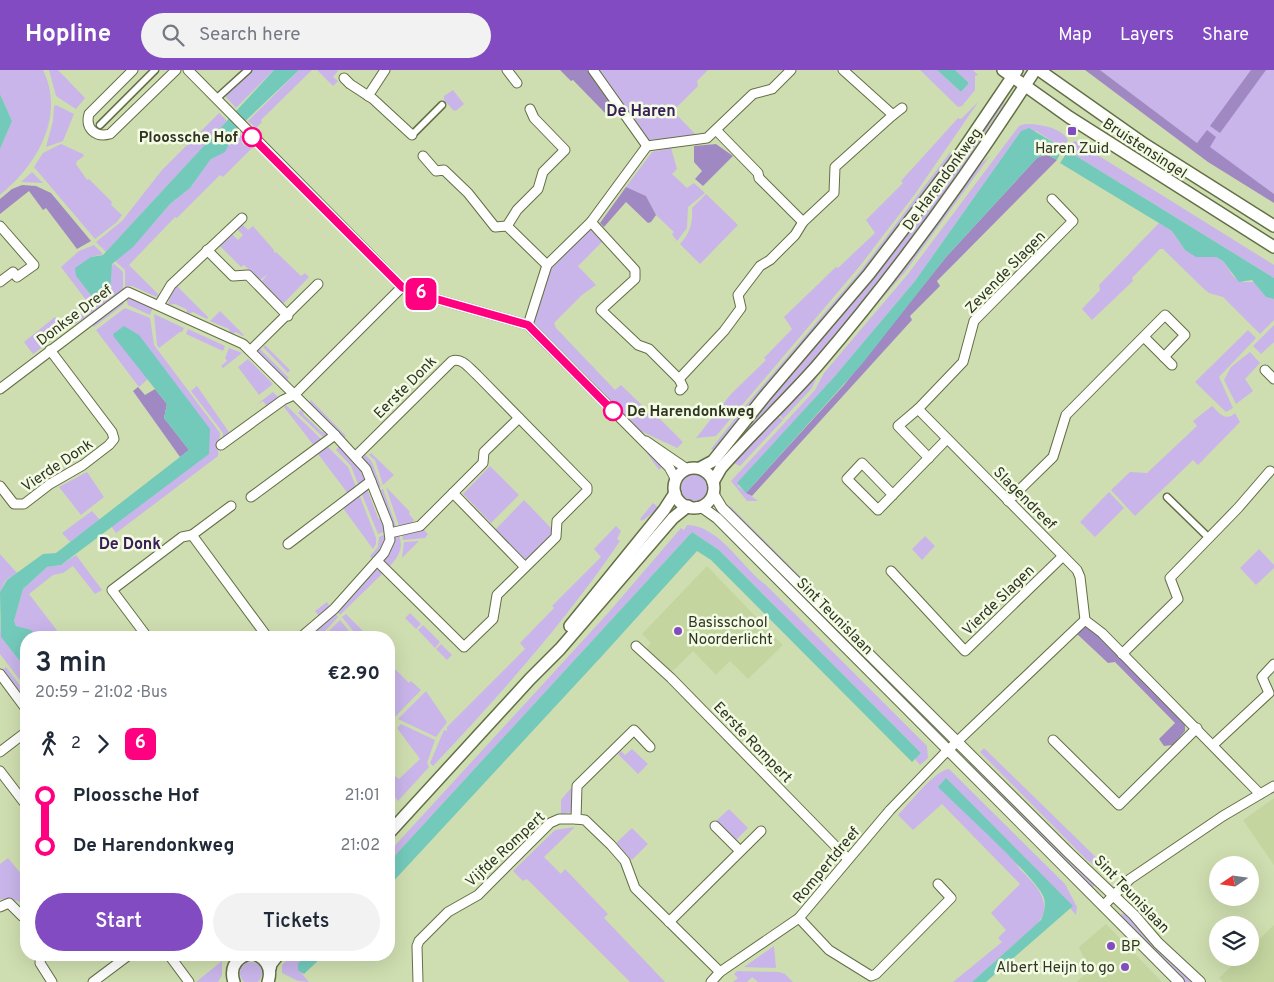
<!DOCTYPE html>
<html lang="en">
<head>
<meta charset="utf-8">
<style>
	body { margin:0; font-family:Overpass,sans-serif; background:#f2f2f3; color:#1f2937; height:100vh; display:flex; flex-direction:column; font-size:19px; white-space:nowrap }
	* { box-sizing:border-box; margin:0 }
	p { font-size:16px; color:#747a83 }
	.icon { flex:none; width:28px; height:28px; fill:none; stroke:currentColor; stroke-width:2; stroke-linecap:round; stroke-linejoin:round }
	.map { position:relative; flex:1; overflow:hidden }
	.panel { position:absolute; left:20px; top:561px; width:375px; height:330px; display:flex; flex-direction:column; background:#fff; border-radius:20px; box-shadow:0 5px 20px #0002 }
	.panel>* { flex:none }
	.badge { padding:0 10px; border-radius:8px; font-size:18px; line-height:32px }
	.needle { width:32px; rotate:257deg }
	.tools { position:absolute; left:1209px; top:786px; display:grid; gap:10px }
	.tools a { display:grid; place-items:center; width:50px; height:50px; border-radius:50%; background:#fff; box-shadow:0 5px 20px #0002; font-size:25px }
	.map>.badge { position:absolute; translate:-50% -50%; box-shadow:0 0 0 2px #fff }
	.legs { display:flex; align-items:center; gap:8px; height:55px; padding:0 15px; font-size:16px }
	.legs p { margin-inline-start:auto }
	.overview { display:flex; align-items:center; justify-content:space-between; height:85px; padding:0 15px }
	h1 { font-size:28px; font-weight:600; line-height:38px }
	.action { display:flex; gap:10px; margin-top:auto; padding:10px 15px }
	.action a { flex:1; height:58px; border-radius:30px; background:#834bc2; color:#fff; font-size:20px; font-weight:600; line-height:58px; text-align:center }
	.action a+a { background:#f2f2f3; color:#1f2937 }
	ul { padding:0 15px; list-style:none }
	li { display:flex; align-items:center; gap:18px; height:50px; font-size:19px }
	li i { display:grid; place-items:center; width:8px; height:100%; margin:0 6px; background:currentColor }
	li i::after { content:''; width:12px; height:12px; margin:-6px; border:4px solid; border-radius:50%; background:#fff }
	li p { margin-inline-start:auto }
	li:first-child i { background:linear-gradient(#0000 50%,currentColor 0) }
	li:last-child i { background:linear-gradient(currentColor 50%,#0000 0) }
	header { display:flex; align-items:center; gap:30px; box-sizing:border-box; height:70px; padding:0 25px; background:#834bc2; color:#fff }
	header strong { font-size:24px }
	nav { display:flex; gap:28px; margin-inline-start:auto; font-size:18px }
	.search { width:350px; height:45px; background:#f2f2f3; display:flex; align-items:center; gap:12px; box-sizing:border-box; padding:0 18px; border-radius:28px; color:#747a83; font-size:19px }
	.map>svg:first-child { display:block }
</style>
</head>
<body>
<header>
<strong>Hopline</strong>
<div class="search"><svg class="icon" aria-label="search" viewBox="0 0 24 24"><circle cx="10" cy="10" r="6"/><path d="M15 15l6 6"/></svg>Search here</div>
<nav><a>Map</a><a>Layers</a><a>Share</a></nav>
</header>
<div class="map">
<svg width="1274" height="912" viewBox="0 0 1274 912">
	<rect width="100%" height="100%" fill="#cfdeb0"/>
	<g fill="#c4d5a0">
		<polygon points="707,496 783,575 748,609 730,591 716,605 693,581 674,600 667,601 646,579 651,573 642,564"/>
		<polygon points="1274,728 1274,795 1243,750"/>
		<polygon points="1106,854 1162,912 1077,912 1089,900 1079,877"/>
		<polygon points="1274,855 1274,912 1223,912 1219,908 1240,888 1250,888 1250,878"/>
	</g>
	<g fill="#c9b5ea">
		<path d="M0,0h43c23,47 -7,96 -43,125v-46l12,-28 -12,-27z"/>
		<polygon points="49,0 58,0 85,28 76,39 56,26"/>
		<polygon points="250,0 274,0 236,38 225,26"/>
		<polygon points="299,0 312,0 261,50 262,52 256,58 248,51"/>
		<polygon points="317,0 337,0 338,1 333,7 338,11 333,16"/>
		<polygon points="599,0 708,0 697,11 698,16 673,41 698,67 649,70"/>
		<polygon points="920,0 937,0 961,22 969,13 955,0 973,0 978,5 975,6 975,20 962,36 958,37"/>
		<polygon points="1100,0 1274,0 1274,124 1209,77 1197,73"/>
		<polygon points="453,20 464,34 457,40 454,41 444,30 444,26"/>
		<polygon points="979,31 915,124 859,197 716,366 696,368 731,324 766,290 764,288 792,259 784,247 836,197 838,198 875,163 866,150 903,113 901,111 958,48 961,49"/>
		<polygon points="1002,31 1005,32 934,140 878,214 813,292 726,388 722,385 872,208 929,135"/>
		<polygon points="56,35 74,44 63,71 46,77 53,51 54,36"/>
		<polygon points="219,43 227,51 106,182 96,172 122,151 162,100"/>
		<path d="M1025,54c14,0 36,3 43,16l-5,8 -27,-17h-15l-106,150 -80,95 -97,107v3l20,15h-11l-16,-20 84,-91 9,-17 84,-99 111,-148z"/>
		<polygon points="236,60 244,68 241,72 245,76 249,73 253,77 223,107 220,105 177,148 175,147 129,195 158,224 159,228 132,216 125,217 125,200 115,191 158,148 170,134 190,118 211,89 231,72"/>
		<polygon points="1075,71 1274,195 1274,208 1068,81 1072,73"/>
		<polygon points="61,74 83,84 84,86 77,91 76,94 87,110 89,109 112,132 111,135 122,145 117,152 95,169 34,97 43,83"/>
		<polygon points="671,78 677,99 672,104 687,118 694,113 705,123 688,137 687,158 677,171 672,164 674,162 656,145 646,126 626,117 652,82"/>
		<polygon points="951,81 949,91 865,202 717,383 711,379 740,342 862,199"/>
		<polygon points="990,86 905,202 820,300 812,318 783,349 780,345 783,340 902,199 979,95"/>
		<polygon points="32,102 43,113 21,112"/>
		<path d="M706,124l32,31 -38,39 -20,-20c10,-11 13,-21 12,-36z"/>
		<polygon points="1159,153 1172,161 1185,180 1216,187 1223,191 1234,207 1243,212 1254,212 1266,227 1274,229 1274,250 1260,264 1223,227 1209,223 1204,219 1163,179 1160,179 1132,208 1133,211 1092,250 1082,239 1100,220 1099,215"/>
		<polygon points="242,154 248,160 253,156 274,180 274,183 276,182 301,206 305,203 309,207 283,234 261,212 268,204 260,210 244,195 241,197 218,174 230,162 238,170 243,165 237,159"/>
		<polygon points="594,159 604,170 578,196 596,215 582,225 554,253 556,258 615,320 621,315 653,346 655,344 683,372 677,378 641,361 535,254 535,247 551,199 588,160"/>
		<polygon points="94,175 103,184 91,187 76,206 97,233 110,223 110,205 113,193 123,202 123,220 86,247 78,237 86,230 61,197 79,181"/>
		<polygon points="176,215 208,247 207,249 193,242 188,244 186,239 175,234 168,235 171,222"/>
		<polygon points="130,227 153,237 150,245 128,235 126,228"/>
		<polygon points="123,230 124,234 94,257 92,254"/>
		<polygon points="76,238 85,248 67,258 60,250"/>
		<polygon points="125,238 150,248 154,275 220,363 218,386 116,463 111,456 208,384 148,309 139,317 96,260"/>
		<polygon points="220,241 244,265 243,266 236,262 231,264 229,259 210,251"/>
		<polygon points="154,244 184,258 182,262 180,262 159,278 157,275"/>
		<polygon points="55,247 65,260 33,284 24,272"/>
		<polygon points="1274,255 1274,272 1261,284 1253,276"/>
		<polygon points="188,259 225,276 223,281 186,264"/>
		<polygon points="1248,260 1256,268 1219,307 1233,338 1226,342 1195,312"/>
		<polygon points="265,275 290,300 288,303 263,277"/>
		<polygon points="258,277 289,308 286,311 258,283"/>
		<polygon points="229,278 242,283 223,298 221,296 227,291 225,288"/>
		<polygon points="1250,282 1260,293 1245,309 1253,321 1236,334 1224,310 1231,297"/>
		<polygon points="248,289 273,314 259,325 238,297"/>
		<polygon points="197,316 231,365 222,371 223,363 191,321"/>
		<polygon points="273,322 280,329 268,338 263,331 256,335"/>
		<polygon points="311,330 346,366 343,369 308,333"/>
		<polygon points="286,335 323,371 315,377 284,337"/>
		<path d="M1212,336c7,7 14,16 23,7l5,9 -42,43 -5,-5 -58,56 -24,-26 19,-18 17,1 50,-47 -4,-5z"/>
		<polygon points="302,339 304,345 321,361 328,365 325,369 298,343"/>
		<polygon points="778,346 783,350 740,396 732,392 751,370"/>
		<polygon points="326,375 348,397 357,419 349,425 318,384"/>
		<polygon points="339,376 360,398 366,411 359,417 351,396 336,380"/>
		<polygon points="644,379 663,396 659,400"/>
		<polygon points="364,383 372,392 381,417 378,418 363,389"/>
		<polygon points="371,383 394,405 383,415 375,390 369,385"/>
		<polygon points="490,396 519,425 491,453 463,424"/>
		<polygon points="87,402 104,427 81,445 59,417"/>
		<circle cx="694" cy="418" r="13"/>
		<polygon points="386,417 410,442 409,444 414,450 411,453 399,456"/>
		<polygon points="367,419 378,448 381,450 386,461 378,464 361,422"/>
		<polygon points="383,419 397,459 392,455 378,421"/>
		<polygon points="1109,422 1124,438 1095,467 1080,452"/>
		<polygon points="359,424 376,468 376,474 373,479 343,438 344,435"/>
		<polygon points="524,430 552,459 552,465 527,490 520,488 494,461"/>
		<polygon points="653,433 659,438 642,451 640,449"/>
		<polygon points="730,436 754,460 949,657 727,439"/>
		<polygon points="92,441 100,450 70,472 62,463"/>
		<polygon points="723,443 943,664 943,668 720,448"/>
		<path d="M687,455c32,0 55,43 79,60l161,161 1,12 -8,7 -5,-6 6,-6 -202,-203 -27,-18 -303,330v-10l220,-240 72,-84 3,2z"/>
		<path d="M616,456l5,5 -4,8 3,2c-55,81 -120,154 -187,225l-3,-3 14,-33 3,1v-4l78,-78 -5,-6 34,-35 -2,-2 49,-49 -7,-8z"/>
		<polygon points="422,458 428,464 425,468 403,470 402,464"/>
		<polygon points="386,464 381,481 373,490 370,486 378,477 379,467"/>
		<path d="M399,465c5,15 -1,22 -11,33l-4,-6 10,-24z"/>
		<polygon points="925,466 935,476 922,490 912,479"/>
		<polygon points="419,471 402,488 404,472"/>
		<polygon points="1259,479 1274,495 1274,498 1256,515 1240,498"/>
		<polygon points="0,484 17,503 6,510 0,522"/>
		<polygon points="76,485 102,520 95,524 73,496 63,503 53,505 29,524 62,567 39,567 31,561 16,556 14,551 23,519 47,497 61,495"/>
		<polygon points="380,499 384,502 340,545 337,541 375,500"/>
		<polygon points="327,532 330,537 318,550 291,568 319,546 315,541"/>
		<path d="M335,543l3,4c-9,10 -16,20 -31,21z"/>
		<polygon points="410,543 421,554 416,559 405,548"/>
		<polygon points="346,544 369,567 358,567 342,547"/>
		<polygon points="0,548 1,567 26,599 26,618 0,584"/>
		<polygon points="340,550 354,567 331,567 327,563"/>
		<polygon points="423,555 440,572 435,578 418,560"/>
		<polygon points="441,574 452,585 447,590 436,579"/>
		<polygon points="389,593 409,613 411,611 421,620 395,647 389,643"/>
		<polygon points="6,597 26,623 26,632 2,600"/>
		<polygon points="426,621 447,652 436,667 398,649"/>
		<polygon points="401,654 435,670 427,693 429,697 398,731 389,719 389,701 399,709 420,689 397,658"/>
		<polygon points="984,678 1109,800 1107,803 1087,790 980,682"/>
		<polygon points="632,679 648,694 638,704 618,684 621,681 625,685"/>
		<polygon points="972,690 1097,813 1091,819 966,695"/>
		<path d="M949,699l116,115 12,23 -1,8 -6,-7 2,-2 -57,-42c16,17 43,38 21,61l-64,57h-19l49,-40 -4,-4 8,-8 -15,-17 29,-29 -78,-80 -29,26 -15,-15c11,-11 37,-45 51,-46z"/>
		<polygon points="571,718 571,742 561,744 561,730"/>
		<polygon points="729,739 748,758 735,771 716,751"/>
		<polygon points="575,757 544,787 561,804 565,799 608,844 604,848 665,912 630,912 527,809 523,811 513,801 555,760"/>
		<polygon points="632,758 648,774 632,790 616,773"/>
		<polygon points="8,788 26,810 26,839 18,831 0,829 0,794"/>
		<polygon points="1126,840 1196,912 1183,912 1119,847"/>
		<polygon points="774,876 776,898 744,897"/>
		<polygon points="292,885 305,885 301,890 302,904 309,912 298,911 282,903 282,895"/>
		<polygon points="222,891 222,905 218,912 196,912"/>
		<circle cx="251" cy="903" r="11"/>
		<polygon points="737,901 779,902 785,904 793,912 758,912 752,907 747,912 733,912 738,908 734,904"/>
	</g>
	<g fill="#a089c3">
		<polygon points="560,0 587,0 615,39 606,44 573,10 571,11"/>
		<polygon points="1085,0 1100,0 1197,73 1207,60 1216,67 1210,77 1274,124 1274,133 1208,92"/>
		<polygon points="1251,0 1266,0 1220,63 1210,56"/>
		<polygon points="716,74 733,86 703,116 695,109 702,101 694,92 694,76"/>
		<polygon points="1046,84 1057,90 937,211 940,216 910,246 912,250 752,426 746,423 844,315 946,187 1037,88"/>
		<polygon points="22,115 36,116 51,123 91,171 77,179 46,138 43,140 29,121 0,144 0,129 12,119"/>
		<polygon points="626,117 646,126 656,145 651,152 648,153 626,132 604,157 600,153"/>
		<polygon points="138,317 145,325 155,319 167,334 164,348 189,380 180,387 133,321"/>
		<polygon points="1085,555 1102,568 1185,651 1185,661 1173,675 1164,676 1159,669 1175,653 1115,592 1108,593 1076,563"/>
	</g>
	<g fill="#73cabb">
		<polygon points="274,0 299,0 236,60 225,82 211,89 190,118 170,134 133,177 112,194 110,223 97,233 76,206 75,198 91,187 103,185"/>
		<polygon points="937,0 955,0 969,13 961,22"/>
		<polygon points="0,24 12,51 0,79"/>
		<polygon points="1029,58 1063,78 1057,90 1046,84 1037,88 946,187 862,294 746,423 737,413 835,306 915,211 1021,61"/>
		<polygon points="1068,81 1274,208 1274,229 1266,227 1252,210 1239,212 1223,191 1216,187 1196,187 1185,180 1172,161 1060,93"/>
		<polygon points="124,256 139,265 210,359 209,384 61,495 47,497 23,519 14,551 16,556 31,560 39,567 26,568 26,599 1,567 0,522 7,510 43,484 56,483 189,380 164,348 167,334 114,267 113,264"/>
		<polygon points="692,462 719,480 921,683 912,692 711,490 697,481 602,586 389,816 389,792"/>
		<path d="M946,708l127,128 -87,76h-14l69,-62c3,-7 5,-14 3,-22 -6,-19 -87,-92 -106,-111z"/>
		<polygon points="305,885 324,885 304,904 298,900 298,894"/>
	</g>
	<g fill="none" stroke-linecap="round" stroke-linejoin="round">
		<g stroke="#636f46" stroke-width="9">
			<g id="pedestrian">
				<polyline points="216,29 248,0"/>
				<polyline points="100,55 155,0"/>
				<polyline points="412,65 442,35"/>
				<polyline points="1167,427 1209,468"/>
			</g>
		</g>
		<g stroke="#636f46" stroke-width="11">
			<g id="minor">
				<path d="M133,0l-44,44c-4,14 6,24 21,20l66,-64"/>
				<polyline points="188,0 402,217 415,223 528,255 669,397 676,410"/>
				<polyline points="507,0 517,13"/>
				<polyline points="593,0 647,76"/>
				<polyline points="344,8 350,14 373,29 412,65"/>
				<polyline points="368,26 385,0"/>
				<polyline points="530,39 534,48 565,80 543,102 538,119 517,140 507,156 547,195"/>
				<polyline points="893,45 902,38"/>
				<polyline points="716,60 758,103 759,108 803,152"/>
				<polyline points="423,86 436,101 444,100 468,123 495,157 507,156"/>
				<polyline points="591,152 635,200 635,209 601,240 638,275 649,279 679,309 683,317 680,320"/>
				<polyline points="0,156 34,195 17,207 13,202 0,212"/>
				<polyline points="207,180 233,206 248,205 288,246"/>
				<polyline points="159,235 171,215 242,148"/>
				<polyline points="528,255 547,195 591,152 647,76 707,68 753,24 772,19 791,0"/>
				<polyline points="251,280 318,214"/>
				<polyline points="1164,287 1172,295"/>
				<polyline points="1265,300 1274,309"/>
				<polyline points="679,309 724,261 741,238 738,225 760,196 770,190 795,165 803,152 834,123 835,97 893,45 843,0"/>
				<polyline points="0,319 128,222 243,274 335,365 366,399 388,454 390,470 384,483 334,539 300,568"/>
				<polyline points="918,339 1077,500 1080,507 1085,550 1102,563 1260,724"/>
				<polyline points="646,371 687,399"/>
				<polyline points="221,375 283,330 294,325 402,217"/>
				<path d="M356,386l96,-95c10,-4 18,8 25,14l110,112v4l-30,30 -1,16 -59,58 -4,24 -29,28 -87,-86"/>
				<polyline points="929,388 898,356 918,339 963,292 974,251 1073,151 1052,129"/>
				<polyline points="0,416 14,434 24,434 50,414 83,395 109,375 114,369 112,362 50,280"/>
				<polyline points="453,423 525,497"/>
				<polyline points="893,425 862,393 847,409 878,440 946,370"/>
				<polyline points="251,427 335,365"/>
				<polyline points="1008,431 1053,387 1066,345 1165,245 1185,265 1164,287 1144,267"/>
				<polyline points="390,463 420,456 483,393 484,382 519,348"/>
				<polyline points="192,465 231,436"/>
				<polyline points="288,474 371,411"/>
				<polyline points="891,501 965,581 1063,486"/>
				<polyline points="148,568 112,520 182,467 192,465 268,568"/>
				<polyline points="636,576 671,608 848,789"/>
				<polyline points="1122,584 1178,529 1170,508 1238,438 1270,401"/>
				<polyline points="0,604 26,639"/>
				<polyline points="1053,670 1119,735 1197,658"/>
				<polyline points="1213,675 1269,623 1262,607 1274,594"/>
				<polyline points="650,677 634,660 577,716 576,749 585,750 611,775 625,791 635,818 720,902"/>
				<polyline points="0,682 26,662"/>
				<polyline points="0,701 26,735"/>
				<polyline points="715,756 740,781"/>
				<polyline points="1103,836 1130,809 1223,746 1274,716"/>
				<polyline points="0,837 9,833 22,846 26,847"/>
				<polyline points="799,848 829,880 871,906 876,904 951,828 938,814"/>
				<polyline points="669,852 761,761"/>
				<polyline points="41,885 40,893 52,912"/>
				<polyline points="169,885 189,912"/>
				<polyline points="93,912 129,885"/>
				<polyline points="418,912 417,876 419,871 448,842 478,825 550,753 559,749 576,749"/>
				<polyline points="711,912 720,902 799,848 890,740 943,685 1085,550"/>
			</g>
		</g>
		<g stroke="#636f46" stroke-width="12">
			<g id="tertiary">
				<polyline points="713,423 722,438 1070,784 1134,845 1158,873 1200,912"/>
				<polyline points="698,437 703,438 717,448 1179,912"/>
			</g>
		</g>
		<g stroke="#636f46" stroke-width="14">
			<g id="secondary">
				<polyline points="1003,0 1069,47 1274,177"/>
				<polyline points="1039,0 1144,74 1274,156"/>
				<polyline points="700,398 713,391 765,326 869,204 954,93 1017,0"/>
				<circle cx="694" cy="418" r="20"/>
				<path d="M713,412l8,-14c31,-35 65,-67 96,-102 80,-93 152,-193 218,-296"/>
				<polyline points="570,556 664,440 675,423"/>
				<polyline points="389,763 530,609 560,579 673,448 688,436"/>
				<path d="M257,885c11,6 15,15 11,27"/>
				<polyline points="270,899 271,894 278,885"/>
				<path d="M234,912c-4,-12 0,-22 12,-27"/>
			</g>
		</g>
		<use href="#pedestrian" stroke="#fff" stroke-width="6"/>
		<use href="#minor" stroke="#fff" stroke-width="9"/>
		<use href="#tertiary" stroke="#fff" stroke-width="10"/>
		<use href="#secondary" stroke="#fff" stroke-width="11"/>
	</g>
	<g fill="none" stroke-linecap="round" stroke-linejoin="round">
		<g stroke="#fff" stroke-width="11">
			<polyline id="line-1" points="252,67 402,217 415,223 528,255 613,341"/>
		</g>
		<use href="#line-1" stroke="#ff0080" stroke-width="8"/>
	</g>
	<g fill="#834bc2" stroke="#f3fbe4" stroke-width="2">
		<rect x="1067" y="56" width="10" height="10" rx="2.5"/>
		<circle cx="678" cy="561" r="5"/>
		<circle cx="1111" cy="876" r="5"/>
		<circle cx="1125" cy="897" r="5"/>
	</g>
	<g fill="#fff" stroke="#ff0080" stroke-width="2.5">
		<circle cx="252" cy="67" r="9"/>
		<circle cx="613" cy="341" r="9"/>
	</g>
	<g text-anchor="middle" stroke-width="5" stroke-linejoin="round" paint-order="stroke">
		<g font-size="15" font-weight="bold" fill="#303523" stroke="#f3fbe4" text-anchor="end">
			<text x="238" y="72">Ploossche Hof</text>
			<text x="627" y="346" text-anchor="start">De Harendonkweg</text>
		</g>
		<g font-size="15" fill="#303523" stroke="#f3fbe4" text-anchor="start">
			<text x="1072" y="83" text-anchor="middle">Haren Zuid</text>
			<text x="688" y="557">Basisschool<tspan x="688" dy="17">Noorderlicht</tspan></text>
			<text x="1121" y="881">BP</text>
			<text x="1115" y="902" text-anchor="end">Albert Heijn to go</text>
		</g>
		<g font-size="15" fill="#303523" stroke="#f3fbe4">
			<text transform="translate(1145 78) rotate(33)" y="5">Bruistensingel</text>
			<text transform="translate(942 109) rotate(-54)" y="5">De Harendonkweg</text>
			<text transform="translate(1005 202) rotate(-46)" y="5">Zevende Slagen</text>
			<text transform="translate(74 245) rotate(-37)" y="5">Donkse Dreef</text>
			<text transform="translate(405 317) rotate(-45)" y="5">Eerste Donk</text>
			<text transform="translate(57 395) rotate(-34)" y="5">Vierde Donk</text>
			<text transform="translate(1025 428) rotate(45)" y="5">Slagendreef</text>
			<text transform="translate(998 530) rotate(-44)" y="5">Vierde Slagen</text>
			<text transform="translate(835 546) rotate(45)" y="5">Sint Teunislaan</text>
			<text transform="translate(753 672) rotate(46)" y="5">Eerste Rompert</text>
			<text transform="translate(505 779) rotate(-43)" y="5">Vijfde Rompert</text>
			<text transform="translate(826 795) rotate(-50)" y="5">Rompertdreef</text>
			<text transform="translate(1132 824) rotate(46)" y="5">Sint Teunislaan</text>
		</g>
		<g font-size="16" font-weight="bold" fill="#391f58" stroke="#f3fbe4">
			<text x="641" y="46">De Haren</text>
			<text x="130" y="479">De Donk</text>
		</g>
	</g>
</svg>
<div class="tools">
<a><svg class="needle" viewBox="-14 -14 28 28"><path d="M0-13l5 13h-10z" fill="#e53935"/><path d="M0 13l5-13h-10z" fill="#747a83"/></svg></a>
<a><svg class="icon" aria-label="layers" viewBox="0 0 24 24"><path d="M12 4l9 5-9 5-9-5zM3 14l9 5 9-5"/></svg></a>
</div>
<b class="badge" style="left:421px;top:224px;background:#ff0080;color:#fff">6</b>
<section class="panel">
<div class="overview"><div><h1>3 min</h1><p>20:59 – 21:02 · Bus</p></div><b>€2.90</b></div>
<div class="legs"><svg class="icon" aria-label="walk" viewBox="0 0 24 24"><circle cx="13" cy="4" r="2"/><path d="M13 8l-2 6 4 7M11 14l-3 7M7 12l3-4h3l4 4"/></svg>2<svg class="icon" aria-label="forward" viewBox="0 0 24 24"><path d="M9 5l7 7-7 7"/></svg><b class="badge" style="background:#ff0080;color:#fff">6</b></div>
<ul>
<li><i style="color:#ff0080"></i><b>Ploossche Hof</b><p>21:01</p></li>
<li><i style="color:#ff0080"></i><b>De Harendonkweg</b><p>21:02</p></li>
</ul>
<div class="action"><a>Start</a><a>Tickets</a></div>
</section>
</div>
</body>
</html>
